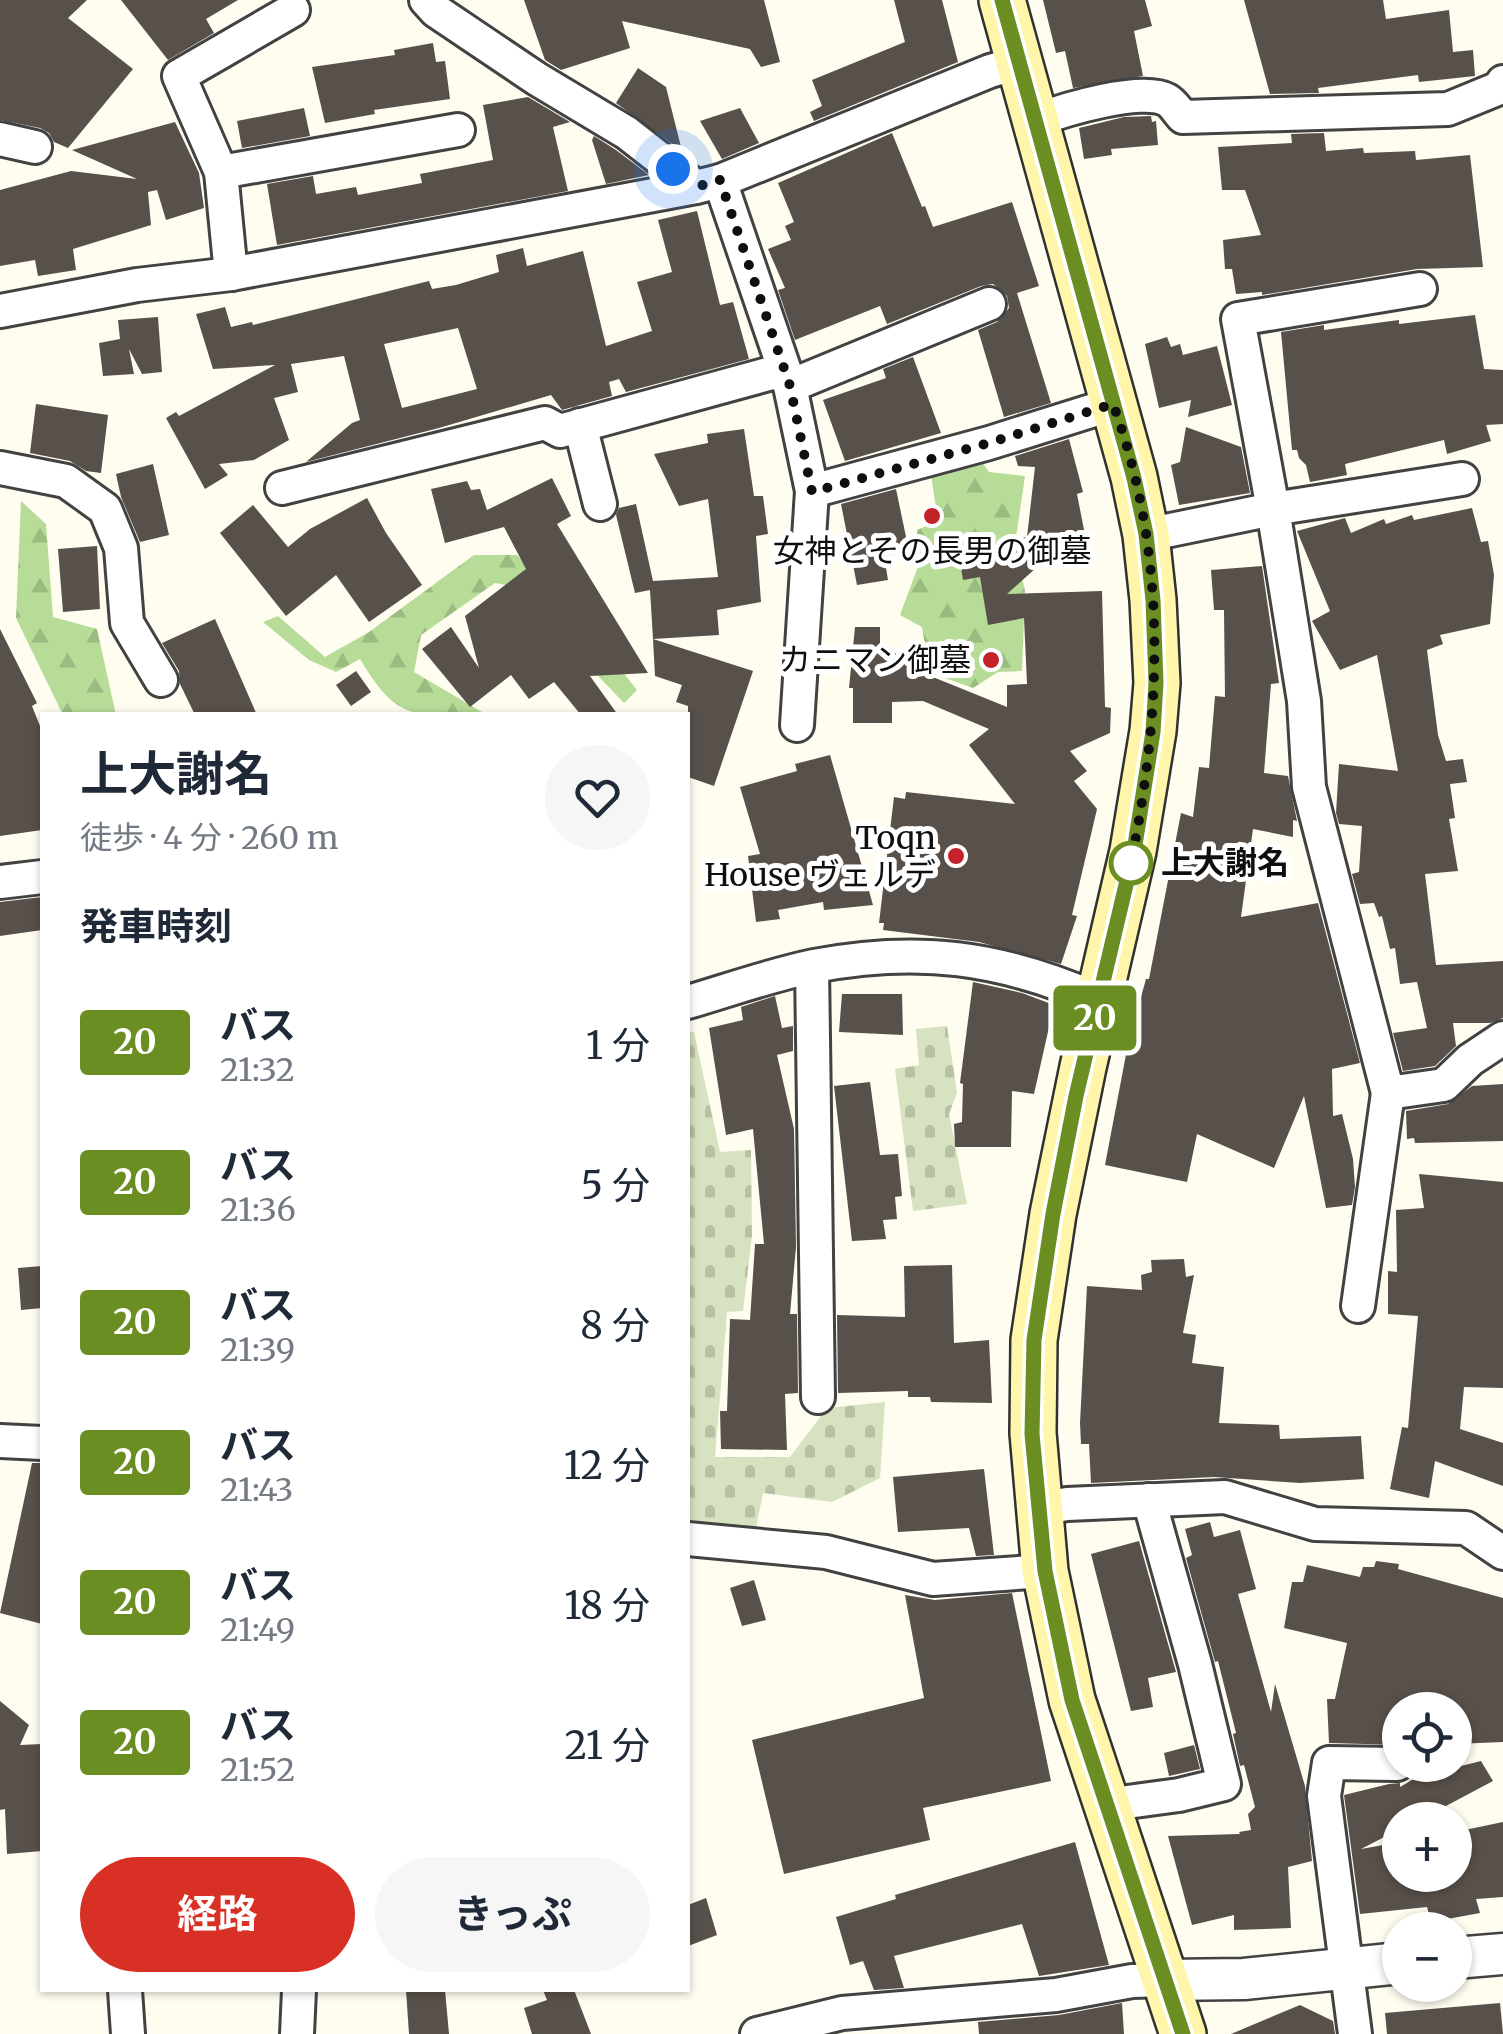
<!DOCTYPE html>
<html lang="ja">
<head>
<meta charset="utf-8">
<style>
	body { margin:0; font-family:Merriweather,"Noto Sans JP",serif; background:#f6f6f7; color:#1f2937; height:100vh; display:flex; flex-direction:column; font-size:38px; white-space:nowrap }
	* { box-sizing:border-box; margin:0 }
	p { font-size:32px; color:#747a83 }
	.icon { flex:none; width:55px; height:55px; fill:none; stroke:currentColor; stroke-width:2; stroke-linecap:round; stroke-linejoin:round }
	.map { position:relative; flex:1; overflow:hidden }
	.drawer { position:absolute; left:40px; top:712px; width:650px; height:1280px; display:flex; flex-direction:column; background:#fff; border-radius:0px; box-shadow:0 2px 8px #0004 }
	.drawer>* { flex:none }
	.badge { padding:0 20px; border-radius:8px; font-size:35px; line-height:65px }
	.fabs { position:absolute; left:1382px; top:1692px; display:grid; gap:20px }
	.fabs a { display:grid; place-items:center; width:90px; height:90px; border-radius:50%; background:#fff; box-shadow:0 2px 8px #0004; font-size:50px }
	.you { position:absolute; width:50px; height:50px; margin:-25px; border:8px solid #fff; border-radius:50%; background:#1a73e8; box-shadow:0 0 0 15px #1a73e833 }
	.map>.badge { position:absolute; translate:-50% -50%; box-shadow:0 0 0 5px #fff }
	h2 { padding:0 40px; font-size:38px; line-height:90px }
	.round { display:grid; place-items:center; flex:none; width:105px; height:105px; border-radius:52px; background:#f6f6f7 }
	.overview { display:flex; align-items:center; justify-content:space-between; height:170px; padding:0 40px }
	h1 { font-size:48px; font-weight:700; line-height:75px }
	.cta { display:flex; gap:20px; margin-top:auto; padding:20px 40px }
	.cta a { flex:1; height:115px; border-radius:60px; background:#d93025; color:#fff; font-size:40px; font-weight:700; line-height:115px; text-align:center }
	.cta a+a { background:#f6f6f7; color:#1f2937 }
	ul { padding:0; list-style:none }
	li { display:flex; align-items:center; gap:30px; height:140px; padding:0 40px }
	li div { flex:1 }
	li b { display:block; font-size:38px }
	li em { font-style:normal }
	li .badge { min-width:110px; font-weight:700; text-align:center }
	.map>svg:first-child { display:block }
</style>
</head>
<body>
<div class="map">
<svg width="1503" height="2034" viewBox="0 0 1503 2034">
	<defs>
		<pattern id="forest-firs" width="22" height="20" patternUnits="userSpaceOnUse" patternTransform="scale(2.5)"><rect width="22" height="20" fill="#b6dc97"/><path d="M5 1l3.5 6h-7zM16 11l3.5 6h-7z" fill="#9bbc81"/></pattern>
		<pattern id="cemetery-stones" width="16" height="16" patternUnits="userSpaceOnUse" patternTransform="scale(2.5)"><rect width="16" height="16" fill="#d7e2c0"/><path d="M2 7V4a2 2 0 0 1 4 0v3zM10 15v-3a2 2 0 0 1 4 0v3z" fill="#b7c1a4"/></pattern>
	</defs>
	<rect width="100%" height="100%" fill="#fffcf0"/>
	<g fill="url(#forest-firs)">
		<polygon points="978,456 989,472 1025,476 1015,544 1025,591 1022,671 998,672 973,688 945,678 928,664 922,627 900,615 919,564 917,530 938,521 930,468"/>
		<polygon points="21,501 46,524 53,617 97,629 116,715 63,715 16,618"/>
		<path d="M474,555h43l72,74 48,61 -13,13 -112,-117 -17,-3 -74,52 -7,37 73,43c-70,0 -88,10 -127,-56l-24,13 -27,-12 -46,-38 15,-6 47,41 44,-25z"/>
	</g>
	<g fill="url(#cemetery-stones)">
		<polygon points="947,1026 957,1093 949,1114 967,1204 913,1211 895,1069 919,1065 916,1029"/>
		<polygon points="688,1032 694,1032 720,1152 751,1150 752,1236 743,1311 727,1312 715,1457 790,1457 827,1408 885,1402 880,1478 832,1502 763,1493 755,1533 688,1523"/>
	</g>
	<g fill="#58504a" fill-rule="evenodd">
		<polygon points="0,0 87,0 68,18 133,69 68,148 54,142 49,133 40,128 0,120"/>
		<polygon points="121,0 238,0 206,19 214,33 168,60"/>
		<polygon points="524,0 764,0 780,62 761,67 750,49 622,21 630,48 561,70 545,60"/>
		<polygon points="894,0 942,0 958,62 814,121 810,112 822,106 812,80 905,42"/>
		<polygon points="1043,0 1145,0 1152,26 1134,31 1143,76 1073,88 1065,51 1056,53"/>
		<polygon points="1244,0 1383,0 1386,19 1449,10 1453,52 1473,50 1475,76 1419,82 1418,75 1318,88 1319,93 1270,94"/>
		<polygon points="433,43 436,62 445,61 450,99 374,110 375,114 325,123 312,67 395,55 394,50"/>
		<polygon points="638,68 666,87 682,151 616,103"/>
		<polygon points="528,97 570,122 553,127 568,191 277,245 267,184 313,176 316,194 356,187 358,195 422,183 420,174 493,160 483,105"/>
		<polygon points="304,108 310,136 242,148 237,121"/>
		<polygon points="740,108 759,143 722,159 700,121"/>
		<polygon points="1151,116 1152,122 1156,121 1158,145 1111,149 1112,155 1084,159 1079,128 1124,117"/>
		<polygon points="175,122 199,173 204,208 166,220 157,190 148,192 151,225 73,249 76,270 38,276 35,260 0,266 0,190 71,171 137,179 72,150"/>
		<polygon points="892,133 922,207 925,206 933,227 1012,202 1039,286 1017,293 1051,403 1004,417 978,330 997,322 1009,308 1007,296 993,284 981,286 887,324 880,306 795,340 778,290 785,288 768,249 791,240 785,226 794,222 778,183"/>
		<polygon points="1324,133 1326,151 1363,148 1364,153 1415,151 1416,160 1470,155 1483,267 1417,269 1262,295 1262,292 1236,294 1232,269 1225,269 1223,240 1261,235 1245,190 1222,190 1218,147 1292,143 1291,134"/>
		<polygon points="594,136 616,150 649,175 606,184 592,140"/>
		<path d="M697,211l23,94 13,-3 16,57 -123,33 -7,-13 -10,3 3,14 -50,14 -11,-15 -112,33 -133,34 46,-39 8,-3 -16,-64 -53,8 7,28 -24,6 15,42 -35,20 -35,4 9,11 -23,14 -39,-71 10,-6 3,4 96,-51 -62,4 -17,-55 29,-7 6,20 21,-5 1,3 176,-44 3,8 24,-4 43,-13 -3,-17 27,-7 4,18 56,-15 23,95 46,-15 -15,-49 35,-10 -14,-52zM458,328l19,61 -75,19 -18,-64z"/>
		<polygon points="1475,315 1484,369 1503,370 1503,424 1486,425 1491,441 1447,454 1444,440 1345,464 1347,475 1310,482 1306,465 1299,458 1297,450 1292,450 1281,332 1324,325 1324,330 1399,320 1399,324"/>
		<polygon points="158,317 162,372 142,374 129,349 134,374 103,376 99,343 120,339 118,320"/>
		<polygon points="1167,337 1171,347 1180,344 1183,355 1217,346 1232,405 1188,417 1191,400 1159,408 1145,344"/>
		<polygon points="913,357 941,433 845,461 823,400 886,378 883,369"/>
		<polygon points="36,404 108,415 101,473 86,471 70,461 30,453"/>
		<polygon points="1186,427 1241,447 1250,493 1179,505 1171,465 1180,462"/>
		<polygon points="744,429 754,496 763,496 768,534 756,536 761,602 717,610 719,635 653,639 650,590 635,593 616,515 619,508 636,504 653,581 718,577 708,499 679,506 654,454 708,443 707,434"/>
		<polygon points="1069,439 1083,492 1077,494 1085,535 1058,548 1007,594 1102,591 1105,707 1111,708 1110,733 1070,751 1087,771 1074,781 1097,809 1072,915 1077,916 1061,964 979,942 883,930 884,923 879,923 894,797 905,799 906,792 1015,804 969,745 989,729 923,701 892,702 892,723 853,723 853,688 849,688 855,627 880,627 880,652 896,653 896,659 918,658 918,671 1007,707 1007,685 1027,684 1024,618 988,625 980,577 963,580 958,549 1027,537 1035,467 1018,466 1015,456"/>
		<polygon points="153,464 169,535 140,542 121,497 116,474"/>
		<polygon points="552,478 571,516 557,524 648,673 590,676 618,715 581,715 554,682 529,699 511,675 470,707 422,649 451,627 479,668 465,616 526,569 504,527 445,543 431,489 467,481 471,490 480,489 487,510"/>
		<polygon points="896,489 909,551 884,556 888,580 857,585 841,504"/>
		<polygon points="367,498 386,533 422,585 369,622 336,575 286,616 220,533 253,505 288,547 310,529"/>
		<polygon points="1472,508 1481,542 1488,541 1494,575 1490,624 1440,635 1443,644 1427,650 1438,735 1446,761 1463,759 1467,782 1450,784 1455,818 1449,819 1458,871 1425,874 1436,965 1503,961 1503,1018 1490,1023 1453,1023 1456,1046 1435,1066 1403,1071 1393,1033 1427,1028 1417,982 1400,984 1395,948 1390,949 1382,916 1379,917 1374,903 1360,904 1352,874 1359,872 1362,826 1339,824 1336,813 1339,764 1398,771 1377,655 1340,670 1312,621 1330,611 1297,531 1345,518 1351,533 1384,519 1386,524 1412,515 1414,520"/>
		<polygon points="97,546 100,609 63,612 58,549"/>
		<polygon points="1262,566 1279,683 1271,684 1264,773 1288,776 1297,821 1293,820 1293,837 1253,829 1241,917 1318,903 1323,922 1360,1063 1332,1069 1333,1116 1342,1114 1353,1159 1355,1187 1352,1205 1326,1208 1304,1096 1274,1168 1197,1134 1187,1182 1105,1165 1128,1044 1146,979 1149,979 1181,813 1193,817 1199,767 1209,768 1215,696 1225,697 1224,610 1214,610 1211,570"/>
		<polygon points="215,619 257,715 195,715 180,684 179,671 162,643"/>
		<polygon points="0,629 37,703 32,706 42,731 42,830 0,836"/>
		<polygon points="653,639 753,671 714,786 688,777 688,706 676,702 682,685 655,676"/>
		<polygon points="356,671 371,692 351,706 336,685"/>
		<polygon points="830,755 873,905 824,910 823,902 778,910 780,919 756,922 748,856 760,854 740,787 797,771 795,764"/>
		<polygon points="42,897 42,930 0,936 0,902"/>
		<polygon points="973,982 1022,993 1054,1005 1034,1094 1012,1091 1011,1147 955,1147 954,1124 962,1122 963,1084 960,1083"/>
		<polygon points="842,994 902,994 903,1035 839,1032"/>
		<polygon points="775,996 782,1028 793,1026 793,1051 777,1055 794,1129 796,1247 790,1314 797,1314 798,1393 785,1394 787,1450 721,1449 720,1411 727,1411 730,1319 750,1320 755,1244 764,1244 753,1129 726,1135 709,1028 743,1020 741,1007"/>
		<polygon points="870,1082 880,1155 898,1154 902,1196 895,1197 897,1219 883,1220 886,1239 852,1241 834,1086"/>
		<polygon points="1503,1084 1503,1141 1415,1143 1414,1138 1407,1139 1406,1111 1448,1104 1472,1086"/>
		<polygon points="1419,1174 1503,1182 1503,1388 1464,1387 1460,1429 1503,1443 1503,1486 1435,1461 1429,1498 1390,1489 1402,1427 1408,1428 1418,1316 1388,1314 1388,1271 1397,1272 1396,1210 1424,1208"/>
		<polygon points="1184,1259 1186,1277 1194,1275 1183,1333 1196,1335 1192,1363 1224,1367 1219,1423 1279,1425 1280,1439 1361,1436 1364,1479 1300,1483 1214,1477 1091,1483 1089,1444 1081,1444 1080,1423 1087,1286 1142,1290 1141,1275 1152,1272 1151,1260"/>
		<polygon points="952,1265 954,1343 989,1340 992,1403 931,1402 930,1397 908,1397 908,1391 838,1393 837,1315 905,1317 904,1266"/>
		<polygon points="42,1266 42,1308 21,1310 18,1268"/>
		<polygon points="32,1463 42,1463 42,1624 0,1613"/>
		<polygon points="984,1469 994,1555 976,1556 969,1528 898,1532 893,1477"/>
		<polygon points="1210,1522 1214,1537 1240,1530 1256,1589 1238,1594 1271,1712 1275,1684 1305,1786 1312,1861 1288,1867 1291,1928 1234,1930 1234,1915 1192,1925 1168,1836 1240,1834 1239,1832 1251,1830 1248,1814 1255,1807 1244,1765 1240,1766 1233,1734 1236,1733 1218,1661 1215,1662 1186,1558 1192,1555 1185,1529"/>
		<polygon points="1139,1541 1176,1672 1148,1678 1153,1707 1131,1711 1091,1554"/>
		<polygon points="1376,1561 1399,1564 1398,1569 1503,1598 1503,1742 1455,1744 1455,1710 1400,1710 1400,1745 1329,1743 1327,1699 1335,1699 1347,1643 1284,1628 1292,1582 1303,1582 1307,1565 1360,1577 1363,1567 1374,1567"/>
		<polygon points="754,1580 766,1620 742,1626 730,1588"/>
		<polygon points="1012,1593 1051,1781 923,1808 930,1840 784,1874 752,1740 924,1698 905,1595 935,1600"/>
		<polygon points="0,1701 29,1725 20,1745 42,1744 42,1851 7,1854 5,1809 0,1810"/>
		<polygon points="1194,1745 1200,1769 1169,1776 1164,1753"/>
		<polygon points="1481,1761 1493,1781 1446,1806 1400,1818 1400,1829 1361,1849 1400,1842 1400,1875 1455,1875 1455,1832 1503,1822 1503,1897 1476,1899 1480,1913 1431,1922 1427,1907 1360,1914 1344,1795 1389,1784 1400,1783 1400,1787 1417,1777"/>
		<polygon points="1075,1842 1109,1965 1039,1976 1022,1924 894,1956 904,1988 874,1990 863,1961 850,1965 836,1917 896,1899 895,1895"/>
		<polygon points="706,1898 717,1935 688,1946 688,1905"/>
		<polygon points="406,1990 445,1990 449,2034 409,2034"/>
		<polygon points="543,1990 574,1990 591,2034 532,2034 524,2008 547,2000"/>
		<polygon points="1122,2003 1124,2034 979,2034 978,2022 1059,2015"/>
		<polygon points="1500,2003 1503,2034 1387,2034 1385,2013"/>
		<polygon points="1300,2005 1333,2021 1335,2034 1231,2034"/>
	</g>
	<g fill="none" stroke-linecap="round" stroke-linejoin="round">
		<g stroke="#424242" stroke-width="38">
			<g id="minor">
				<polyline points="426,0 436,11 537,79 627,133 696,187"/>
				<path d="M1037,120c26,-10 105,-34 130,-20 6,3 11,12 16,17l265,-8 51,-21 4,-6"/>
				<polyline points="0,139 35,147"/>
				<polyline points="221,172 458,130"/>
				<polyline points="720,181 790,386 812,491 797,725"/>
				<polyline points="231,274 221,172 179,76 293,10"/>
				<polyline points="1420,289 1238,319 1273,509 1304,701 1309,787 1388,1093 1444,1085 1470,1060 1503,1038"/>
				<polyline points="0,311 137,285 231,274 696,187 720,181 990,71 1021,62"/>
				<polyline points="790,386 989,304"/>
				<polyline points="580,425 600,504"/>
				<polyline points="0,468 66,481 105,509 121,548 127,623 161,680"/>
				<polyline points="282,488 545,423 560,431 783,370"/>
				<polyline points="812,491 989,443 1113,404"/>
				<polyline points="1146,535 1273,509 1462,479"/>
				<polyline points="0,882 42,877"/>
				<polyline points="812,967 818,1397"/>
				<path d="M688,1002c41,-12 83,-27 126,-36 105,-20 187,-9 285,34"/>
				<polyline points="1358,1306 1388,1093"/>
				<polyline points="0,1441 42,1443"/>
				<polyline points="1038,1509 1067,1504 1225,1497 1315,1524 1466,1528 1503,1553"/>
				<polyline points="688,1539 826,1552 933,1579 1045,1571"/>
				<polyline points="1105,1805 1179,1795 1224,1784 1195,1664 1149,1500"/>
				<polyline points="125,1990 128,2034"/>
				<polyline points="297,2034 299,1990"/>
				<polyline points="757,2034 842,2013 1056,1995 1132,1981 1165,1980"/>
				<polyline points="1355,2034 1324,1796 1329,1763 1397,1764"/>
			</g>
		</g>
		<g stroke="#424242" stroke-width="45">
			<g id="tertiary">
				<polyline points="1455,1958 1503,1954"/>
				<polyline points="1165,1980 1244,1979 1400,1963"/>
			</g>
		</g>
		<g stroke="#313131" stroke-width="50">
			<polyline id="secondary" points="1002,0 1134,477 1146,535 1153,600 1157,683 1153,731 1133,851 1083,1067 1053,1214 1034,1340 1033,1433 1045,1571 1072,1700 1183,2034"/>
		</g>
		<use href="#minor" stroke="#fff" stroke-width="32"/>
		<use href="#tertiary" stroke="#fff" stroke-width="40"/>
		<use href="#secondary" stroke="#fff6ab" stroke-width="45"/>
	</g>
	<g fill="none" stroke-linecap="round" stroke-linejoin="round">
		<g stroke="#fff" stroke-width="22">
			<polyline id="line" points="1002,0 1134,478 1146,534 1153,600 1156,683 1153,732 1134,851 1076,1096 1053,1214 1034,1340 1032,1434 1045,1571 1072,1700 1183,2034"/>
		</g>
		<use href="#line" stroke="#6b8e23" stroke-width="15"/>
		<path stroke="#0f0f0f" stroke-width="10" stroke-dasharray="0 18" d="M673,169l23,18 24,-7 70,206 22,106 177,-49 124,-39c55,150 49,305 18,459"/>
	</g>
	<g fill="#c42229" stroke="#fff" stroke-width="4">
		<circle cx="932" cy="516" r="10"/>
		<circle cx="991" cy="660" r="10"/>
		<circle cx="956" cy="856" r="10"/>
	</g>
	<circle fill="#fff" stroke="#6b8e23" stroke-width="5" cx="1131" cy="863" r="20"/>
	<g text-anchor="middle" stroke-width="10" stroke-linejoin="round" paint-order="stroke">
		<g font-size="32" fill="#0f0f0f" stroke="#fff" text-anchor="end">
			<text x="932" y="562" text-anchor="middle">女神とその長男の御墓</text>
			<text x="971" y="671">カニマン御墓</text>
			<text x="936" y="849">Toqn<tspan x="936" dy="37">House ヴェルデ</tspan></text>
		</g>
		<g font-size="32" font-weight="bold" fill="#0f0f0f" stroke="#fff" text-anchor="start">
			<text x="1161" y="874">上大謝名</text>
		</g>
	</g>
</svg>
<div class="fabs">
<a><svg class="icon" aria-label="locate" viewBox="0 0 24 24"><circle cx="12" cy="12" r="6"/><path d="M12 2v4M12 18v4M2 12h4M18 12h4"/></svg></a>
<a>+</a>
<a>−</a>
</div>
<div class="you" style="left:673px;top:169px"></div>
<b class="badge" style="left:1095px;top:1018px;background:#6b8e23;color:#fff">20</b>
<section class="drawer">
<div class="overview"><div><h1>上大謝名</h1><p>徒歩 · 4 分 · 260 m</p></div><a class="round"><svg class="icon" aria-label="heart" viewBox="0 0 24 24"><path d="M12 20l-8-8c-3-5 5-10 8-4 3-6 11-1 8 4z"/></svg></a></div>
<h2>発車時刻</h2>
<ul>
<li><span class="badge" style="background:#6b8e23;color:#fff">20</span><div><b>バス</b><p>21:32</p></div><em>1 分</em></li>
<li><span class="badge" style="background:#6b8e23;color:#fff">20</span><div><b>バス</b><p>21:36</p></div><em>5 分</em></li>
<li><span class="badge" style="background:#6b8e23;color:#fff">20</span><div><b>バス</b><p>21:39</p></div><em>8 分</em></li>
<li><span class="badge" style="background:#6b8e23;color:#fff">20</span><div><b>バス</b><p>21:43</p></div><em>12 分</em></li>
<li><span class="badge" style="background:#6b8e23;color:#fff">20</span><div><b>バス</b><p>21:49</p></div><em>18 分</em></li>
<li><span class="badge" style="background:#6b8e23;color:#fff">20</span><div><b>バス</b><p>21:52</p></div><em>21 分</em></li>
</ul>
<div class="cta"><a>経路</a><a>きっぷ</a></div>
</section>
</div>
</body>
</html>
